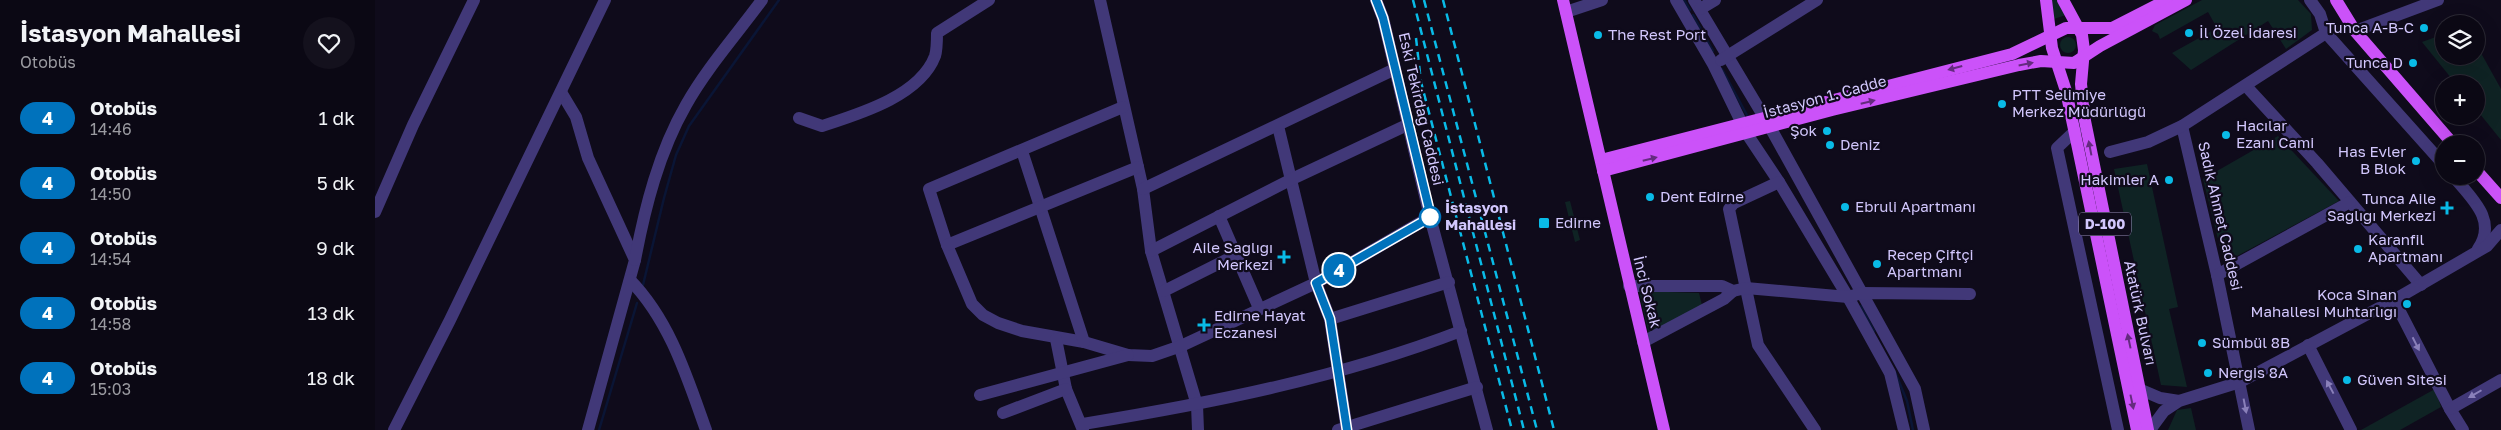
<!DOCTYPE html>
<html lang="tr">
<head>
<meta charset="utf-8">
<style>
	body { margin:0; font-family:"Golos Text",sans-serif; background:#14111d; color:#f1f3f6; height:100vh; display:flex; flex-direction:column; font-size:19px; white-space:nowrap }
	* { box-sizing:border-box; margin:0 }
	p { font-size:16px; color:#9a9aa0 }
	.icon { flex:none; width:28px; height:28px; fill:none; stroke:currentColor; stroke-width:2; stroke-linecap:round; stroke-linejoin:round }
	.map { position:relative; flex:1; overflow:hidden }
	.panel { display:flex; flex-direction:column; background:#0b0814; width:375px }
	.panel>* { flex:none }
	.badge { padding:0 10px; border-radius:16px; font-size:18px; line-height:32px }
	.controls { position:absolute; left:2060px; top:15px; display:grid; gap:10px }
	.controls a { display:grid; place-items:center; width:50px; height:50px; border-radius:50%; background:#0b0814; box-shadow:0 5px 20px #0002,0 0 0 1px #2b2934; font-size:25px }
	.map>.badge { position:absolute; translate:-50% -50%; box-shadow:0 0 0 2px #fff }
	.round { display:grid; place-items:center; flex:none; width:52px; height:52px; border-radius:26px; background:#14111d }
	.summary { display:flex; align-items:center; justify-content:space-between; height:85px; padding:0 20px }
	h1 { font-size:24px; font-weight:700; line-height:38px }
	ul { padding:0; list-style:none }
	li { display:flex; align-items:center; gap:15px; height:65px; padding:0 20px }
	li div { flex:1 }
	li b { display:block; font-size:19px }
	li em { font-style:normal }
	li .badge { min-width:55px; font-weight:700; text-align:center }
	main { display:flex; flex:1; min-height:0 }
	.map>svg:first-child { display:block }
</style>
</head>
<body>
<main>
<section class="panel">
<div class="summary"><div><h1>İstasyon Mahallesi</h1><p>Otobüs</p></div><a class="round"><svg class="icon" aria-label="heart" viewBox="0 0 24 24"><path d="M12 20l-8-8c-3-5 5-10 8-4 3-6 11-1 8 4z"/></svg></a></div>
<ul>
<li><span class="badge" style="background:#0072bc;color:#fff">4</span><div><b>Otobüs</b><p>14:46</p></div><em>1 dk</em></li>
<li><span class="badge" style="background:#0072bc;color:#fff">4</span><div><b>Otobüs</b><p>14:50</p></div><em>5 dk</em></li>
<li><span class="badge" style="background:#0072bc;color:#fff">4</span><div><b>Otobüs</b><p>14:54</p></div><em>9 dk</em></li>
<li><span class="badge" style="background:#0072bc;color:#fff">4</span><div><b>Otobüs</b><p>14:58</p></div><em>13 dk</em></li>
<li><span class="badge" style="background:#0072bc;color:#fff">4</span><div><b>Otobüs</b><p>15:03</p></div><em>18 dk</em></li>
</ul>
</section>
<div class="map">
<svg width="2126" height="430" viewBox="0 0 2126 430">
	<rect width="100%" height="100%" fill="#0f0b1b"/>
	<g fill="#0f2324">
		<polygon points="1676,0 1683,0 1691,15 1679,19"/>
		<polygon points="1827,0 1923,0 1936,14 1937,30 1911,49 1893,21 1816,70 1797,53 1842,28 1833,12 1785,39 1783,34 1777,31 1780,25"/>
		<polygon points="2069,34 2069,56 2101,56 2101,44 2126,89 2126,140 2101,109 2101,84 2081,84 2047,42"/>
		<circle cx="1693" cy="45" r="8"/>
		<polygon points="1903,136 1964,201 1849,263 1828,179"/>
		<polygon points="1772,164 1803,307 1794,309 1812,387 1786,385 1739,169"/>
		<polygon points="1195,201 1205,240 1200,242 1190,202"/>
		<polygon points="1264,291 1324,293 1328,309 1274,335"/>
		<polygon points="2060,389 2066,407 2025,430 1986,430"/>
		<polygon points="1816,408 1821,430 1793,430 1802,410"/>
	</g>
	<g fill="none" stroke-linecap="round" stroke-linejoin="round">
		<g stroke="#0a1535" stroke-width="2.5">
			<polyline points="1309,0 1315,10"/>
			<polyline points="1318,15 1338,51"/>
			<polyline points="1347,69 1373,117"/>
			<polyline points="268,285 289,198 301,155 314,126 404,0"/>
			<polyline points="1486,306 1499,331"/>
			<polyline points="1520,372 1532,401 1538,430"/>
			<polyline points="224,430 262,303"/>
		</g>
		<g stroke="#413878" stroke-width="12">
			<polyline points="725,0 768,189 776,251 822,405 823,430"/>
			<polyline points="1001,0 1008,18 1055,217 1112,430"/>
			<polyline points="1301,0 1338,64 1372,134 1404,182 1473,297 1515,373 1529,430"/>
			<polyline points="1319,0 1395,127 1540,389 1549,430"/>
			<polyline points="1935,0 1945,14 1951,33 2069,165"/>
			<polyline points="1325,9 1340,0"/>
			<polyline points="1191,12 1227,0"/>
			<polyline points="1980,31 2063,0"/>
			<polyline points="1346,60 1442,0"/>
			<polyline points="1871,86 1942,163 2046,285"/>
			<polyline points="186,92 201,117 213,158 260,260 213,430"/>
			<polyline points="748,107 554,189 572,245 597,304 608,315 623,323 647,331 709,342 753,355 777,356 806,346 941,283 1055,217"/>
			<path d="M424,118l23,8c37,-12 98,-30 113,-70 2,-6 2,-16 2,-23l52,-33"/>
			<polyline points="903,126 941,283 955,319 972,430"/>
			<polyline points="1807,126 1842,275 1874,430"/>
			<polyline points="1700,131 1682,148 1743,430"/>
			<polyline points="647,151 709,342"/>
			<polyline points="1735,152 1773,142 1807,126 1951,33"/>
			<path d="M2078,176c18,22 45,44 25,73"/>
			<polyline points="1404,182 1359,203 1354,209 1383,345 1440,430"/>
			<polyline points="768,189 1020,69"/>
			<polyline points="0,212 38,125 99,0"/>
			<polyline points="844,216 884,308"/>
			<polyline points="572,245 763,167"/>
			<polyline points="776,251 917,179 1032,125"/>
			<path d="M260,260c10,-53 24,-108 51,-155 20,-36 51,-71 76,-105"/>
			<polyline points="1842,275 1975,202"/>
			<path d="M255,280c40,41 57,97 76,150"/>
			<polyline points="1254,286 1347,286 1358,291 1371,288 1473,297 1487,293 1595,294"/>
			<polyline points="789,291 861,255"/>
			<polyline points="2019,300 2075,409 2088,430"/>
			<polyline points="955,319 1074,282"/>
			<polyline points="681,339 691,389 708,430"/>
			<polyline points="1268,342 1349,299 1358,291"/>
			<polyline points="1933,345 1976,430"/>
			<polyline points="1764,389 1785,398 1804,401"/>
			<polyline points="605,395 753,355"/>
			<polyline points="2075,409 2126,380"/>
			<polyline points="628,413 691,389"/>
			<path d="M708,424c128,-21 256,-46 378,-93"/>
			<polyline points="19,430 75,320 230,0"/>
			<polyline points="963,430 1102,387"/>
			<polyline points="1775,430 1789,411 1804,401 1865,382 2019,300 2112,246 2126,230"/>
		</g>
		<g stroke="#cb52f9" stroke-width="12">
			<polyline points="1188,0 1289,430"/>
			<polyline points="1671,0 1677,48 1691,91 1762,430"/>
			<polyline points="1688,0 1707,35 1709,50 1706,84 1710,121 1773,430"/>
			<polyline points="1961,0 1980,31 2078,144"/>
			<polyline points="1226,160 1637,54 1691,28 1737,28 1792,0"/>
			<polyline points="2101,170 2126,198"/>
			<polyline points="1228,171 1457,110 1644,65 1666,61 1699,63 1725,46 1811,0"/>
		</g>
		<g stroke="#09bbe7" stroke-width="2.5" stroke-dasharray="8 6" stroke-linecap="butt">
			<polyline points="1038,0 1149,430"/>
			<polyline points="1049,0 1162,430"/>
			<polyline points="1068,0 1179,430"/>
			<polyline points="1041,38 1046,82 1137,430"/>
		</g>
	</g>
	<defs><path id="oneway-solid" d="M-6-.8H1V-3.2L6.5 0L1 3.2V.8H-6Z" transform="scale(1.25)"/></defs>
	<g fill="#642b7f">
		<use href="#oneway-solid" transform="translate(1651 64) rotate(-11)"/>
		<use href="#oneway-solid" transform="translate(1580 68) rotate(165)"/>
		<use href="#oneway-solid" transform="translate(1493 102) rotate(-14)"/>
		<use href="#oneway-solid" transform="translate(1715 148) rotate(-101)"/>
		<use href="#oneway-solid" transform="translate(1275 159) rotate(-14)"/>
		<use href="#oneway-solid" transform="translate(1754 341) rotate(-102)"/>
		<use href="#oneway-solid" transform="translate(1757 402) rotate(78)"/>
	</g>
	<g fill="#8a80ba">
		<use href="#oneway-solid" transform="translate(2041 344) rotate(63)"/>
		<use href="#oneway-solid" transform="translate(1955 387) rotate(-118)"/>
		<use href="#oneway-solid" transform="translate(2100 394) rotate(150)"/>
		<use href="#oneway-solid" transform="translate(1870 406) rotate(79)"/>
	</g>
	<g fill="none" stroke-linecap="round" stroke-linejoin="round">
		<g stroke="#fff" stroke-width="11">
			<polyline id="line" points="972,430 955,319 941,283 1056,217 1008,18 1001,0"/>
		</g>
		<use href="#line" stroke="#0072bc" stroke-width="8"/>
	</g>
	<g fill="#09bbe7" stroke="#0f0b1b" stroke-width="2">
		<circle cx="2049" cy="28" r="5"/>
		<circle cx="1814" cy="33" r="5"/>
		<circle cx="1223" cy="35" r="5"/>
		<circle cx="2038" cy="63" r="5"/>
		<circle cx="1627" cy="104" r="5"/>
		<circle cx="1452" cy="131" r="5"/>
		<circle cx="1851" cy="135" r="5"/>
		<circle cx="1455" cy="145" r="5"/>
		<circle cx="2041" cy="161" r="5"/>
		<circle cx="1794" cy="180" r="5"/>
		<circle cx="1275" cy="197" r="5"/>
		<circle cx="1470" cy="207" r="5"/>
		<path d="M2069.5 200.5h5v5h5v5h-5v5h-5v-5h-5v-5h5z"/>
		<rect x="1163" y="217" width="12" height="12" rx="2.5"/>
		<circle cx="1983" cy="249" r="5"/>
		<path d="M906.5 249.5h5v5h5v5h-5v5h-5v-5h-5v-5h5z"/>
		<circle cx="1502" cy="264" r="5"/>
		<circle cx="2032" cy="304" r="5"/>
		<path d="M826.5 317.5h5v5h5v5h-5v5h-5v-5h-5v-5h5z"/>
		<circle cx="1827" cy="343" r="5"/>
		<circle cx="1833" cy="373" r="5"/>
		<circle cx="1972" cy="380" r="5"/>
	</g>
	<circle fill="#fff" stroke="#0072bc" stroke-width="2.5" cx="1055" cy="217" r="10"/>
	<g text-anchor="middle" stroke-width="4.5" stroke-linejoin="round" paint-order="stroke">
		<rect fill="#0f0b1b" stroke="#988fb9" stroke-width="1" x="1704" y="212.5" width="52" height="23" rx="4"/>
		<g font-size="14" font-weight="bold" fill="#d2c7fd">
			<text x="1730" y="229">D-100</text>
		</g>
		<g font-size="15" fill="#d2c7fd" stroke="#0f0b1b" text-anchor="start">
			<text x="2039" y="33" text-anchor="end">Tunca A-B-C</text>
			<text x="1824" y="38">İl Özel İdaresi</text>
			<text x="1233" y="40">The Rest Port</text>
			<text x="2028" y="68" text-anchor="end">Tunca D</text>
			<text x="1637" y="100">PTT Selimiye<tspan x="1637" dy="17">Merkez Müdürlüğü</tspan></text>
			<text x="1861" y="131">Hacılar<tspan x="1861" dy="17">Ezanı Cami</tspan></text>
			<text x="1442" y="136" text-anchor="end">Şok</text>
			<text x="1465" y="150">Deniz</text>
			<text x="2031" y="157" text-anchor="end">Has Evler<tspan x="2031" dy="17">B Blok</tspan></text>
			<text x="1784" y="185" text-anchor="end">Hakimler A</text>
			<text x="1285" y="202">Dent Edirne</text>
			<text x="2061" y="204" text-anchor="end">Tunca Aile<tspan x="2061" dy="17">Sağlığı Merkezi</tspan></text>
			<text x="1480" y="212">Ebruli Apartmanı</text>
			<text x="1180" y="228">Edirne</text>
			<text x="1993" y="245">Karanfil<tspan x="1993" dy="17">Apartmanı</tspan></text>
			<text x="898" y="253" text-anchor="end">Aile Sağlığı<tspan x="898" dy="17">Merkezi</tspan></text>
			<text x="1512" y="260">Recep Çiftçi<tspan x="1512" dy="17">Apartmanı</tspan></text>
			<text x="2022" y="300" text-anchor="end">Koca Sinan<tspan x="2022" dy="17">Mahallesi Muhtarlığı</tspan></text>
			<text x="839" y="321">Edirne Hayat<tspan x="839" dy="17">Eczanesi</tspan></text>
			<text x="1837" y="348">Sümbül 8B</text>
			<text x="1843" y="378">Nergis 8A</text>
			<text x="1982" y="385">Güven Sitesi</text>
		</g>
		<g font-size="15" fill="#d2c7fd" stroke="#0f0b1b">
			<text transform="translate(1450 97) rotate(-15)" y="5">İstasyon 1. Cadde</text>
			<text transform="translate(1046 109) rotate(77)" y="5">Eski Tekirdağ Caddesi</text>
			<text transform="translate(1845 216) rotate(77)" y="5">Sadık Ahmet Caddesi</text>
			<text transform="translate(1272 292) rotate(76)" y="5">İnci Sokak</text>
			<text transform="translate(1765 313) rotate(78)" y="5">Atatürk Bulvarı</text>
		</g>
		<g font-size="15" font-weight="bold" fill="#d2c7fd" stroke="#0f0b1b" text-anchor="start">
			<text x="1070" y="213">İstasyon<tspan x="1070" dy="17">Mahallesi</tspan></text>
		</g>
	</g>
</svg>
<div class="controls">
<a><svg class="icon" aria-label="layers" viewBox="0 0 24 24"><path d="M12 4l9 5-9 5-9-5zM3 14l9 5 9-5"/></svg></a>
<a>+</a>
<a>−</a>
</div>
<b class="badge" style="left:964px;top:270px;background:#0072bc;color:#fff">4</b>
</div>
</main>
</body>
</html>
